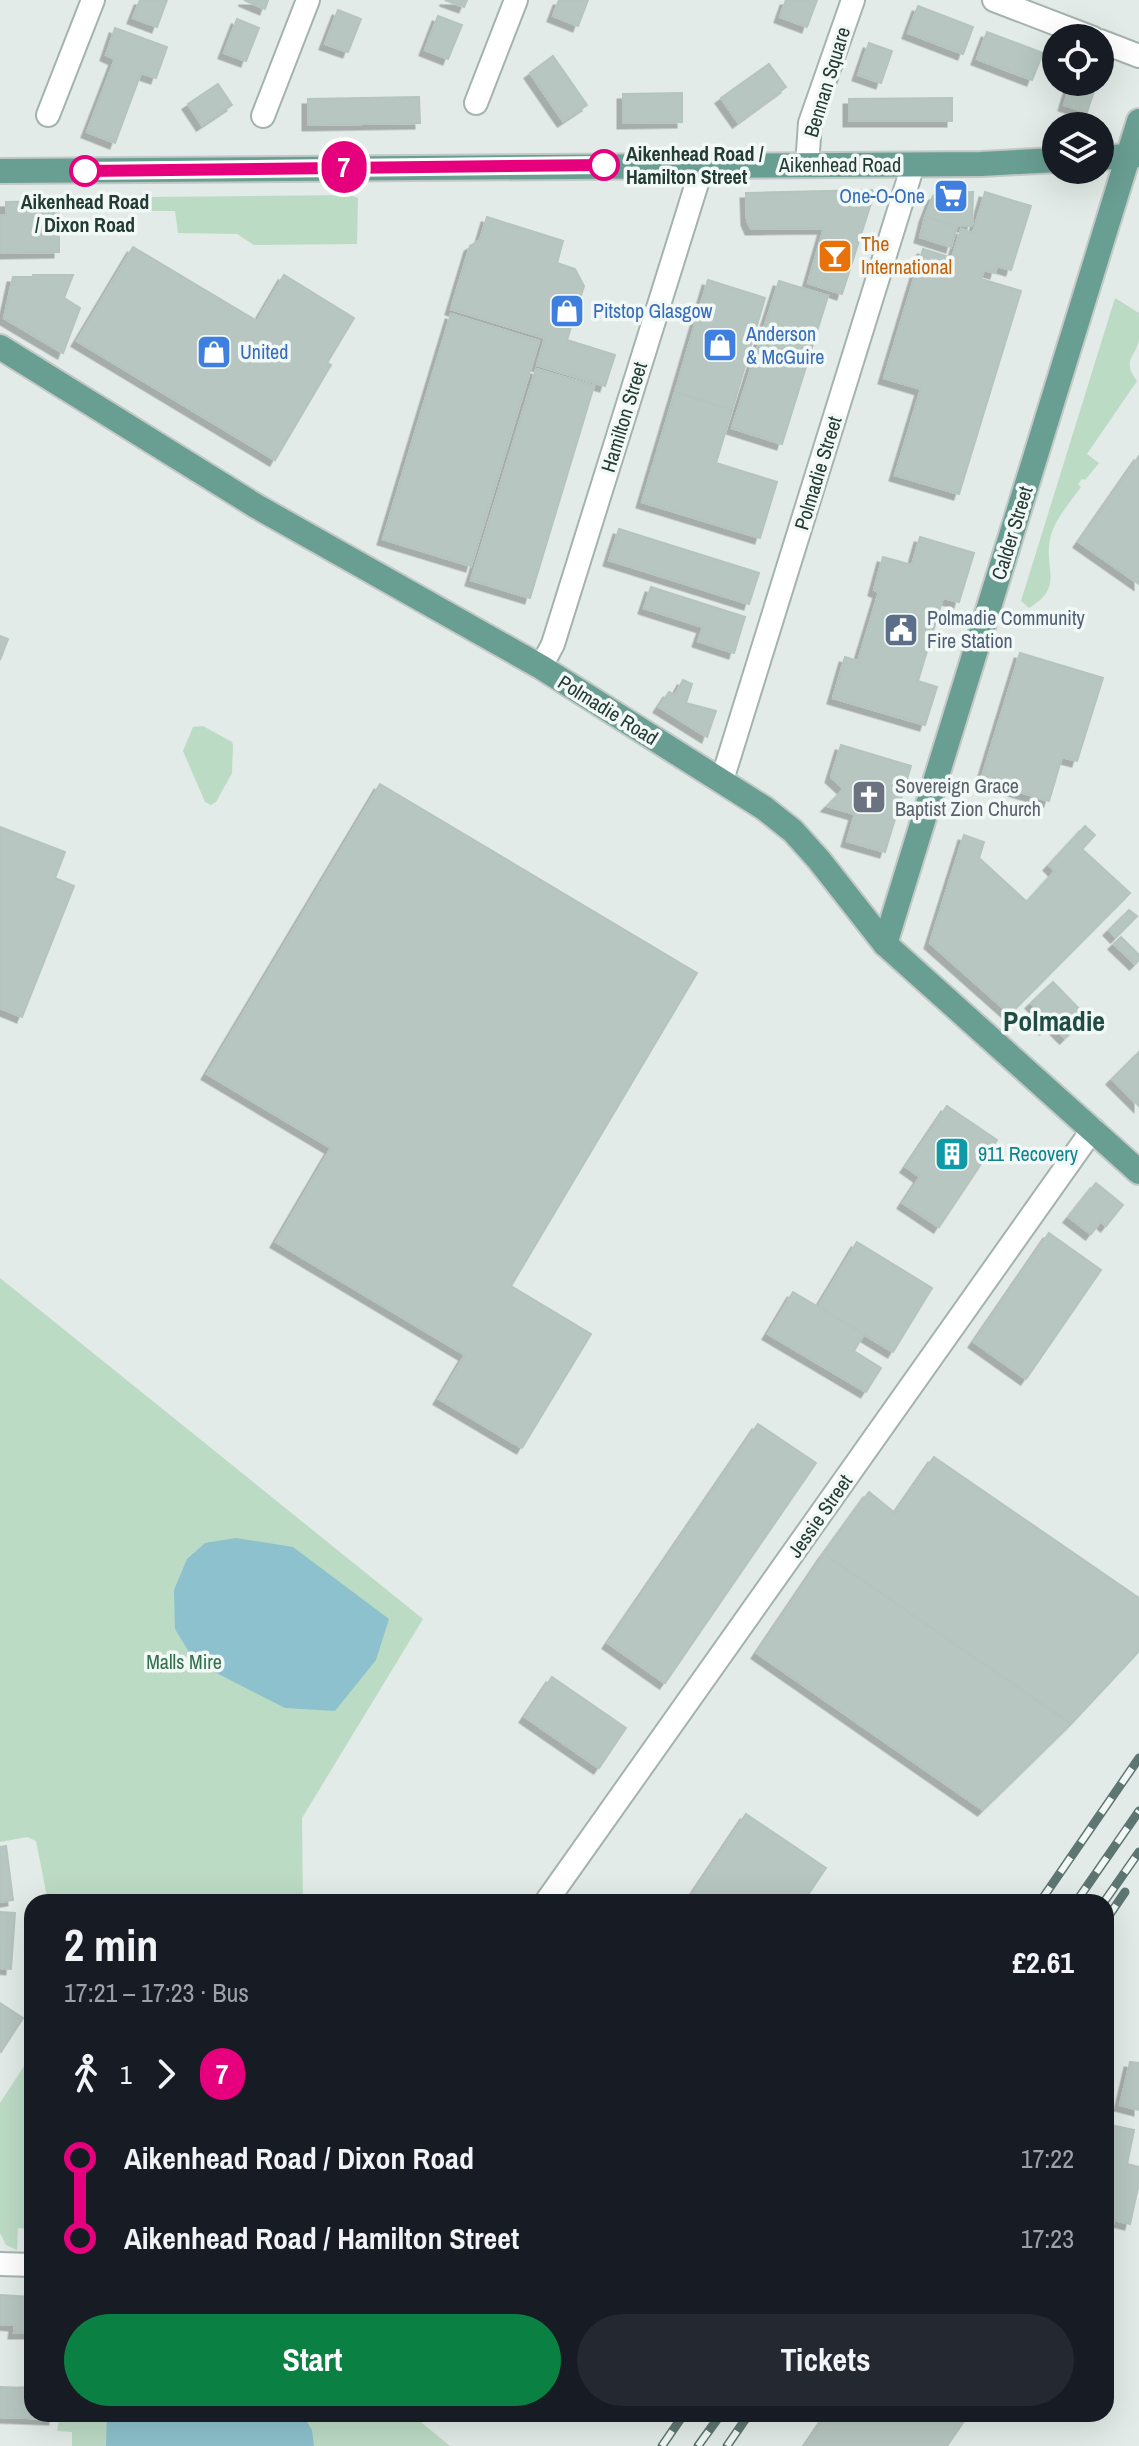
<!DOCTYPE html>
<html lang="en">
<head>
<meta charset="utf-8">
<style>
	body { margin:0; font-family:"Archivo Narrow",sans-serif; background:#242831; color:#f1f3f6; height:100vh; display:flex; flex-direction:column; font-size:30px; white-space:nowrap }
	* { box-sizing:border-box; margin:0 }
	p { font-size:26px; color:#9ea1a6 }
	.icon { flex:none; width:44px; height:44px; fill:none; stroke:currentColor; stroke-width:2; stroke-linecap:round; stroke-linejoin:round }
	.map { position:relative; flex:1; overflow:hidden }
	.panel { position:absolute; left:24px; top:1894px; width:1090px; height:528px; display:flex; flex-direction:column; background:#171b24; border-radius:24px; box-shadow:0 8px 32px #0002 }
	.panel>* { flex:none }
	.badge { padding:0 16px; border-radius:26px; font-size:28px; line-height:52px }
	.fabs { position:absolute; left:1042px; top:24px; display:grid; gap:16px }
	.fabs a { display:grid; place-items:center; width:72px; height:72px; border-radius:50%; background:#171b24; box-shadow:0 8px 32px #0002; font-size:40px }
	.map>.badge { position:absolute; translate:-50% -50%; box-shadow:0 0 0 4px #fff }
	.legs { display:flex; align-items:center; gap:12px; height:88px; padding:0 40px; font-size:26px }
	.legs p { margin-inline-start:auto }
	.headline { display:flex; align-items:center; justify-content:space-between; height:136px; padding:0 40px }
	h1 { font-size:44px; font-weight:800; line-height:60px }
	.primary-button { display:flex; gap:16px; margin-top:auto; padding:16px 40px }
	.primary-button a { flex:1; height:92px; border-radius:48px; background:#0b8043; color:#fff; font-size:32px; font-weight:800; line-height:92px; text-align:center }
	.primary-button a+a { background:#242831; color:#f1f3f6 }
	ul { padding:0 40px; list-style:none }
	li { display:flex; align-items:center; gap:28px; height:80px; font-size:30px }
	li i { display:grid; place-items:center; width:12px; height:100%; margin:0 10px; background:currentColor }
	li i::after { content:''; width:20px; height:20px; margin:-10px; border:6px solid; border-radius:50%; background:#171b24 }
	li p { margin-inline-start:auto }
	li:first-child i { background:linear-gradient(#0000 50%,currentColor 0) }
	li:last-child i { background:linear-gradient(currentColor 50%,#0000 0) }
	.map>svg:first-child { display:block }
</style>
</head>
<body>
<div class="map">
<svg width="1139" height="2446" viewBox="0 0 1139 2446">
	<defs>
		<filter id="shadow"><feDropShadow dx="-5.5" dy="5.5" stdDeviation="0" flood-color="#0004"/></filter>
	</defs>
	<rect width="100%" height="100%" fill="#e2ebe7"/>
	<g fill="#bcdbc5">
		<polygon points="350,195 358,198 357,244 254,245 237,234 178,233 175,211 140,211 148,197"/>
		<path d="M1115,298l24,15c0,9 0,19 0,27 -3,17 -18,19 -2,41l-50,73 12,9 -14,17 -3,-1 -4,5 3,3c-10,14 -25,31 -30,48 -9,33 15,51 -22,73l-8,-7z"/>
		<polygon points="203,726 232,742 233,745 232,773 216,802 211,805 205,802 183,751 193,727"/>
		<polygon points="0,1278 423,1619 302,1818 303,1902 48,1902 36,1841 27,1837 0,1842"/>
		<polygon points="32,2054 32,2229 18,2228 17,2250 6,2245 0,2233 0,2103"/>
		<polygon points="60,2414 411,2414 450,2446 72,2446 72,2432 57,2431"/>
	</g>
	<g fill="#8dc1cd">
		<polygon points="236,1538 293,1547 389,1619 376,1660 335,1711 285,1708 195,1662 175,1629 174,1590 187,1559 205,1543"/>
		<polygon points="107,2414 302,2414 312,2430 314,2446 106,2446"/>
	</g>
	<g fill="#b7c6c0" stroke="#b5c4be" stroke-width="2" filter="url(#shadow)">
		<polygon points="140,0 167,0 157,27 133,18"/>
		<polygon points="244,0 268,0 265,9"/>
		<polygon points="445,0 467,0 464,7"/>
		<polygon points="559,0 588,0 578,26 553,16"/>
		<polygon points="786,0 817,0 807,27 780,17"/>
		<polygon points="918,6 973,27 963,54 908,33"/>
		<polygon points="338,10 361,19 348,52 325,44"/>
		<polygon points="438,16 462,25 448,59 425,50"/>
		<polygon points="237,19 259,28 246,61 224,53"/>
		<polygon points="115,28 167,47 156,78 141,73 115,143 87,132 115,59 106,55"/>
		<polygon points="987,32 1043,53 1032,80 977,59"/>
		<polygon points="869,43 892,51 881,83 858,75"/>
		<polygon points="553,56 587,105 563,121 530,73"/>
		<polygon points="769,64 786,87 738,122 721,98"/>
		<polygon points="1071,82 1097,82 1087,112 1064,105"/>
		<polygon points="218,84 232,105 202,125 188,104"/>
		<polygon points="682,93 682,122 623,123 623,94"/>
		<polygon points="419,97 420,123 308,125 308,99"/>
		<polygon points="952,98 952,121 849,121 849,99"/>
		<polygon points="872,190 874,194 842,294 808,283 824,228 751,229 747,220 746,193"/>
		<polygon points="973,192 972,226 957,226 925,217 933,196 939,193"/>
		<polygon points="985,192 1031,206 1011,270 997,266 995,273 984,270 981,279 1021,291 959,494 895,475 921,389 884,378 923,249 952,258 961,229 973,233"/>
		<polygon points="59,201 59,252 0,253 0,215 6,215 6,202"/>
		<polygon points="487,217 563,241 557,263 575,269 584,286 567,340 615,355 605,386 537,365 545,338 451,309 470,246 480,240"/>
		<polygon points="925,217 957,226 951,247 920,237"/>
		<polygon points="133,247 257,321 284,275 354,318 327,363 331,365 275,460 77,341"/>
		<polygon points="33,275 73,275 64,298 80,308 63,353 4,318 13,277 33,277"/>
		<polygon points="708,280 765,298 732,410 675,392"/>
		<polygon points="779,281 828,296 782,444 732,428"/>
		<polygon points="451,314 539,341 471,566 383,539"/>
		<polygon points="536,369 594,386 530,598 471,580"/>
		<polygon points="675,392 732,410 716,463 777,482 760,538 642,502"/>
		<polygon points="1139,456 1139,584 1079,542"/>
		<polygon points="619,529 759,573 749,604 609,560"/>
		<polygon points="920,537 974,553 959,602 943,598 918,681 937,687 925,725 833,698 845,657 858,661 879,592 874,590 883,557 912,565"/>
		<polygon points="651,587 745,617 734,653 698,641 703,627 644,608"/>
		<polygon points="0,636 8,639 0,660"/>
		<polygon points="1020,653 1103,678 1077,761 1062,757 1049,801 981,780"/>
		<polygon points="683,680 692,684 686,703 716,711 707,737 659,707 669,692 675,695"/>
		<polygon points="841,745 911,766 885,852 847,841 855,814 827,806 844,789 831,777"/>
		<polygon points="380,784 697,973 511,1286 591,1334 522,1448 439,1399 465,1355 276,1242 331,1148 207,1074"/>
		<polygon points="1085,826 1095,835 1082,849 1130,893 1010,1014 930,943 964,835 984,842 979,858 1027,902 1055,871 1049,865"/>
		<polygon points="0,827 65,852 55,878 74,886 22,1017 0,1008"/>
		<polygon points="1129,910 1137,916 1116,937 1109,930"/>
		<polygon points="1121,937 1139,955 1139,960 1135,964 1114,944"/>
		<polygon points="1053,982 1087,1017 1065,1038 1051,1024 1045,1029 1039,1023 1045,1017 1031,1003"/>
		<polygon points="1139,1052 1139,1106 1112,1079"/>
		<polygon points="947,1106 997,1140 939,1227 903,1203 920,1177 906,1167"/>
		<polygon points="1096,1183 1123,1205 1106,1226 1101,1221 1091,1234 1069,1217"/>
		<polygon points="1049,1233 1101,1270 1026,1379 974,1342"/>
		<polygon points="857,1242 932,1288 893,1352 818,1307"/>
		<polygon points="793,1292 864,1334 854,1351 881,1368 866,1392 768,1334"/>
		<polygon points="758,1424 816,1463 665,1683 608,1643"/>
		<polygon points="934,1457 1139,1598 1139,1651 1071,1724 824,1554 869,1492 895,1513"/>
		<polygon points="824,1554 1071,1724 983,1810 757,1653"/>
		<polygon points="552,1677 626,1728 599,1768 525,1717"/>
		<polygon points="746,1814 826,1868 803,1902 687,1902"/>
		<polygon points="6,1846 13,1900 0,1902 0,1847"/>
		<polygon points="0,1912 15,1913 11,1969 0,1968"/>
		<polygon points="0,2003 23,2018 1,2052 0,2051"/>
		<polygon points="1130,2062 1139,2063 1139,2110 1120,2105"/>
		<polygon points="1106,2124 1134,2130 1127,2164 1139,2167 1139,2183 1130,2224 1114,2220 1106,2263"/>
		<polygon points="0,2295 32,2297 32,2326 29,2326 29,2333 14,2333 15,2325 0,2324"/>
		<polygon points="25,2382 32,2382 32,2414 54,2414 54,2419 0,2417 0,2387 25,2388"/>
		<polygon points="827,2414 969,2414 947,2446 805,2446"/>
	</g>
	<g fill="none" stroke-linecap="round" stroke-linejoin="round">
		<g stroke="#a5b3ae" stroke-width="26">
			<g id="minor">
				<polyline points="994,0 1093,38"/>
				<polyline points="1100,41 1139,56"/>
				<polyline points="476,103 516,0"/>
				<polyline points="48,115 93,0"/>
				<polyline points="263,116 308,0"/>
				<polyline points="807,165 810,123 853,0"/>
				<polyline points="541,667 553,644 703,164"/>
				<polyline points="722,780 913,165"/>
				<polyline points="546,1902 1093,1129"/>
				<polyline points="0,2264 32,2265"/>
			</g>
		</g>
		<g stroke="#c1c8c6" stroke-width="28">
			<g id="major">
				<polyline points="1100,158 1139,155"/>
				<polyline points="0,171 981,164 1056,160"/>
				<polyline points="0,347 256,506 541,667 764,808 793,831 819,860 885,944 1139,1172"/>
				<polyline points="885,944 1139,121"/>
			</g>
		</g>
		<use href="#minor" stroke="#fff" stroke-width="22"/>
		<use href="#major" stroke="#699e92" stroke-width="24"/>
		<g stroke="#5e7671" stroke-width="9">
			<g id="rail">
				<polyline points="1040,1902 1139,1758"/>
				<polyline points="1076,1902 1139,1811"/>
				<polyline points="1104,1902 1139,1852"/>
				<polyline points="1106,1920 1125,1892"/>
				<polyline points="662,2446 684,2414"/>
				<polyline points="698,2446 721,2414"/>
				<polyline points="727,2446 749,2414"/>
			</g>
		</g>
		<use href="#rail" stroke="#f2f8f5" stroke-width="6" stroke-dasharray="18" stroke-linecap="butt"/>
	</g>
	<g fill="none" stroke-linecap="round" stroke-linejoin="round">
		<g stroke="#fff" stroke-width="18">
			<polyline id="line-1" points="85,171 604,165"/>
		</g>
		<use href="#line-1" stroke="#e6007e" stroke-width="12"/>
	</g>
	<defs>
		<g id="supermarket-square" transform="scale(1.8)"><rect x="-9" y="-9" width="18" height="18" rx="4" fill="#3f7fe0" stroke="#f2f8f5"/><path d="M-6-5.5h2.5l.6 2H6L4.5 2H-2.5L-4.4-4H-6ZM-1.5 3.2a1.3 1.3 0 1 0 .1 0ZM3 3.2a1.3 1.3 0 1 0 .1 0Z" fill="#fff"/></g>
		<g id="bar-square" transform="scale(1.8)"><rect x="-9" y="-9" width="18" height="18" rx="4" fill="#e8710a" stroke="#f2f8f5"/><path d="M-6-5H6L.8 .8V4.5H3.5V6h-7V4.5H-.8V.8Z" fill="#fff"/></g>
		<g id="shop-square" transform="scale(1.8)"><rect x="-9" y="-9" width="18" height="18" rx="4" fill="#3f7fe0" stroke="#f2f8f5"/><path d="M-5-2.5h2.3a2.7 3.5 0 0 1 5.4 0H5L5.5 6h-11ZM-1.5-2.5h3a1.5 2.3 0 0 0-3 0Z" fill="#fff"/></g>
		<g id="civic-square" transform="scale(1.8)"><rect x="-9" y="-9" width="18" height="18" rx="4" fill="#5c6f8a" stroke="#f2f8f5"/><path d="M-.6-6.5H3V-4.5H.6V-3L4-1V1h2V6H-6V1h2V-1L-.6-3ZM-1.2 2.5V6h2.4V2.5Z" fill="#fff"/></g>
		<g id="church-square" transform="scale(1.8)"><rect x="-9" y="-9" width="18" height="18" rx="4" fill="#6b7280" stroke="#f2f8f5"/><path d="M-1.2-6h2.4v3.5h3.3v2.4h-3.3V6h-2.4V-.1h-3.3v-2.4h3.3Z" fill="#fff"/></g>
		<g id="building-square" transform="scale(1.8)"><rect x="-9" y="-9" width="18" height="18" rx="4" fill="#0f9aa8" stroke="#f2f8f5"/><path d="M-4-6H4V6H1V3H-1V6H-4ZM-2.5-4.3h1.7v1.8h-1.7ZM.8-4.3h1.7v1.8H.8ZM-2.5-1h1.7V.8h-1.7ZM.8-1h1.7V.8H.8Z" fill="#fff"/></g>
	</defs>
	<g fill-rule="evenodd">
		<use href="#supermarket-square" x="951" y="196"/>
		<use href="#bar-square" x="835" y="256"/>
		<use href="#shop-square" x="567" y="311"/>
		<use href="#shop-square" x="720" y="345"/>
		<use href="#shop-square" x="214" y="352"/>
		<use href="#civic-square" x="901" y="630"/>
		<use href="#church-square" x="869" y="797"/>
		<use href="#building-square" x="952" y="1154"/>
	</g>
	<g fill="#fff" stroke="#e6007e" stroke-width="4">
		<circle cx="604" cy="165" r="14"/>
		<circle cx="85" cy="171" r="14"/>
	</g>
	<g text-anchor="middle" stroke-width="7" stroke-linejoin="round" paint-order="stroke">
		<g font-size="20" fill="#233b35" stroke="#f2f8f5">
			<text transform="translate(827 82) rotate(-73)" y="7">Bennan Square</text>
			<text x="840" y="172">Aikenhead Road</text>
			<text transform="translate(624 417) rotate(-73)" y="7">Hamilton Street</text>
			<text transform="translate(818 473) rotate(-73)" y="7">Polmadie Street</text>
			<text transform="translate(1012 533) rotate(-73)" y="7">Calder Street</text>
			<text transform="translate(608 710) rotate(32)" y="7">Polmadie Road</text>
			<text transform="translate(820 1516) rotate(-55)" y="7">Jessie Street</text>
		</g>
		<g font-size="20" font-weight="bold" fill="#233b35" stroke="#f2f8f5" text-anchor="start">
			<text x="626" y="161">Aikenhead Road /<tspan x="626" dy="23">Hamilton Street</tspan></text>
			<text x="85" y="209" text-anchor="middle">Aikenhead Road<tspan x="85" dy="23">/ Dixon Road</tspan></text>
		</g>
		<g font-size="20" fill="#366cbe" stroke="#f2f8f5" text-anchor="start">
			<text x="925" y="203" text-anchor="end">One-O-One</text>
			<text x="593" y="318">Pitstop Glasgow</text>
			<text x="746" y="341">Anderson<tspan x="746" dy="23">&amp; McGuire</tspan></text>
			<text x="240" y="359">United</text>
		</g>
		<g font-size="20" fill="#c56008" stroke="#f2f8f5" text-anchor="start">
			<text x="861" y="251">The<tspan x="861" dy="23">International</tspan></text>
		</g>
		<g font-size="20" fill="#4e5e75" stroke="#f2f8f5" text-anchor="start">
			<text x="927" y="625">Polmadie Community<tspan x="927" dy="23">Fire Station</tspan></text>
		</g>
		<g font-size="20" fill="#5b616d" stroke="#f2f8f5" text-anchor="start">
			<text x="895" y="793">Sovereign Grace<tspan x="895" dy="23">Baptist Zion Church</tspan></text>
		</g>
		<g font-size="20" fill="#0d838f" stroke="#f2f8f5" text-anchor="start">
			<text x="978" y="1161">911 Recovery</text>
		</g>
		<g font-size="20" fill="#306f4b" stroke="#f2f8f5">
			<text x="184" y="1669">Malls Mire</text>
		</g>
		<g font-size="28" font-weight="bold" fill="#204c43" stroke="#f2f8f5">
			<text x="1054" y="1031">Polmadie</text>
		</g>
	</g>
</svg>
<div class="fabs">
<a><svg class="icon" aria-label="locate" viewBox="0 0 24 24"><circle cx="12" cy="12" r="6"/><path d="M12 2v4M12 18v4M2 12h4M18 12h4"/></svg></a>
<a><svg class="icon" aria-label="layers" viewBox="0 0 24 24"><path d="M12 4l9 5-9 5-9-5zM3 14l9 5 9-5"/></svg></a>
</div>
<b class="badge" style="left:344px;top:167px;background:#e6007e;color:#fff">7</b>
<section class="panel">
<div class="headline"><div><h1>2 min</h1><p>17:21 – 17:23 · Bus</p></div><b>£2.61</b></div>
<div class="legs"><svg class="icon" aria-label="walk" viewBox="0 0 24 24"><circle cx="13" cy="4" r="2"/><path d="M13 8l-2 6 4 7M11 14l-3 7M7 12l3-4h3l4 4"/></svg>1<svg class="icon" aria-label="forward" viewBox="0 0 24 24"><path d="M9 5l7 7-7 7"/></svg><b class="badge" style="background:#e6007e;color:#fff">7</b></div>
<ul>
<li><i style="color:#e6007e"></i><b>Aikenhead Road / Dixon Road</b><p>17:22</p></li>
<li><i style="color:#e6007e"></i><b>Aikenhead Road / Hamilton Street</b><p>17:23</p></li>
</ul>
<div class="primary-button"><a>Start</a><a>Tickets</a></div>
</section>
</div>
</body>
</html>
